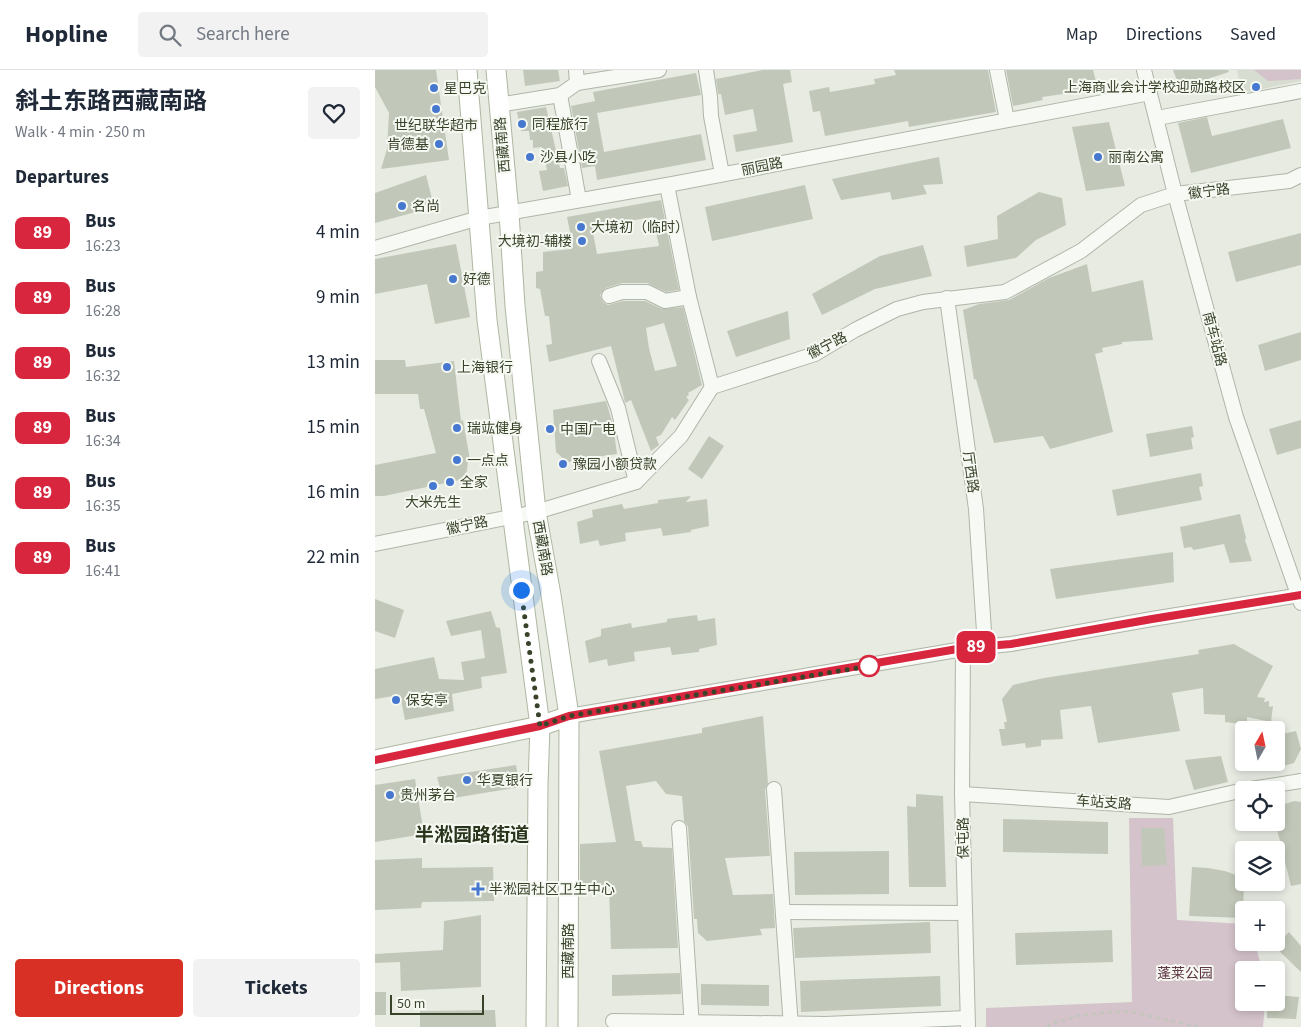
<!DOCTYPE html>
<html lang="en">
<head>
<meta charset="utf-8">
<style>
	body { margin:0; font-family:"Source Sans 3","Noto Sans SC",sans-serif; background:#f2f2f3; color:#1f2937; height:100vh; display:flex; flex-direction:column; font-size:19px; white-space:nowrap }
	* { box-sizing:border-box; margin:0 }
	p { font-size:16px; color:#747a83 }
	.icon { flex:none; width:28px; height:28px; fill:none; stroke:currentColor; stroke-width:2; stroke-linecap:round; stroke-linejoin:round }
	.map { position:relative; flex:1; overflow:hidden }
	.side { display:flex; flex-direction:column; background:#fff; width:375px }
	.side>* { flex:none }
	.badge { padding:0 10px; border-radius:8px; font-size:18px; line-height:32px }
	.needle { width:32px; rotate:9deg }
	.controls { position:absolute; left:860px; top:651px; display:grid; gap:10px }
	.controls a { display:grid; place-items:center; width:50px; height:50px; border-radius:5px; background:#fff; box-shadow:0 2px 8px #0003; font-size:25px }
	.scale { position:absolute; left:15px; bottom:12px; width:94px; box-sizing:border-box; padding-left:5px; border:2px solid #38432a; border-top:0; font-size:14px; line-height:18px; white-space:nowrap; color:#38432a; -webkit-text-stroke:4px #f6f8f2; paint-order:stroke }
	.you { position:absolute; width:25px; height:25px; margin:-12px; border:4px solid #fff; border-radius:50%; background:#1a73e8; box-shadow:0 0 0 8px #1a73e833 }
	.map>.badge { position:absolute; translate:-50% -50%; box-shadow:0 0 0 2px #fff }
	h2 { padding:0 15px; font-size:19px; line-height:45px }
	.round { display:grid; place-items:center; flex:none; width:52px; height:52px; border-radius:5px; background:#f2f2f3 }
	.overview { display:flex; align-items:center; justify-content:space-between; height:85px; padding:0 15px }
	h1 { font-size:24px; font-weight:700; line-height:38px }
	.action { display:flex; gap:10px; margin-top:auto; padding:10px 15px }
	.action a { flex:1; height:58px; border-radius:5px; background:#d93025; color:#fff; font-size:20px; font-weight:700; line-height:58px; text-align:center }
	.action a+a { background:#f2f2f3; color:#1f2937 }
	ul { padding:0; list-style:none }
	li { display:flex; align-items:center; gap:15px; height:65px; padding:0 15px }
	li div { flex:1 }
	li b { display:block; font-size:19px }
	li em { font-style:normal }
	li .badge { min-width:55px; font-weight:700; text-align:center }
	header { display:flex; align-items:center; gap:30px; box-sizing:border-box; height:70px; padding:0 25px; background:#fff; border-bottom:1px solid #e0e1e3 }
	header strong { font-size:24px }
	nav { display:flex; gap:28px; margin-inline-start:auto; font-size:18px }
	.search { width:350px; height:45px; background:#f2f2f3; display:flex; align-items:center; gap:12px; box-sizing:border-box; padding:0 18px; border-radius:5px; color:#747a83; font-size:19px }
	main { display:flex; flex:1; min-height:0 }
	.map>svg:first-child { display:block }
</style>
</head>
<body>
<header>
<strong>Hopline</strong>
<div class="search"><svg class="icon" aria-label="search" viewBox="0 0 24 24"><circle cx="10" cy="10" r="6"/><path d="M15 15l6 6"/></svg>Search here</div>
<nav><a>Map</a><a>Directions</a><a>Saved</a></nav>
</header>
<main>
<section class="side">
<div class="overview"><div><h1>斜土东路西藏南路</h1><p>Walk · 4 min · 250 m</p></div><a class="round"><svg class="icon" aria-label="heart" viewBox="0 0 24 24"><path d="M12 20l-8-8c-3-5 5-10 8-4 3-6 11-1 8 4z"/></svg></a></div>
<h2>Departures</h2>
<ul>
<li><span class="badge" style="background:#d7263d;color:#fff">89</span><div><b>Bus</b><p>16:23</p></div><em>4 min</em></li>
<li><span class="badge" style="background:#d7263d;color:#fff">89</span><div><b>Bus</b><p>16:28</p></div><em>9 min</em></li>
<li><span class="badge" style="background:#d7263d;color:#fff">89</span><div><b>Bus</b><p>16:32</p></div><em>13 min</em></li>
<li><span class="badge" style="background:#d7263d;color:#fff">89</span><div><b>Bus</b><p>16:34</p></div><em>15 min</em></li>
<li><span class="badge" style="background:#d7263d;color:#fff">89</span><div><b>Bus</b><p>16:35</p></div><em>16 min</em></li>
<li><span class="badge" style="background:#d7263d;color:#fff">89</span><div><b>Bus</b><p>16:41</p></div><em>22 min</em></li>
</ul>
<div class="action"><a>Directions</a><a>Tickets</a></div>
</section>
<div class="map">
<svg width="926" height="957" viewBox="0 0 926 957">
	<rect width="100%" height="100%" fill="#e7ebe2"/>
	<polygon fill="#d7ddd0" points="862,0 926,0 926,11 867,23"/>
	<g fill="#d5c3cb">
		<polygon points="879,0 926,0 926,9 893,11"/>
		<polygon points="754,748 798,748 802,850 869,854 869,872 880,873 887,900 869,900 869,932 890,933 888,957 611,957 611,938 757,932"/>
	</g>
	<g fill="#c2c8b9" fill-rule="evenodd">
		<polygon points="0,0 61,0 74,90 6,99 12,79 14,43 0,17"/>
		<polygon points="148,0 183,0 185,11 150,16"/>
		<polygon points="388,0 415,0 417,12 408,14 418,72 361,82 358,65 382,61 378,39 350,45 346,24 343,24 341,9"/>
		<polygon points="519,0 613,0 621,42 534,57 533,51 450,66 445,41 438,42 434,21 454,17 455,22 500,14 499,9 521,5"/>
		<polygon points="631,0 718,0 723,19 667,27 668,30 638,36"/>
		<polygon points="798,0 853,0 854,2 805,18"/>
		<polygon points="321,3 326,25 222,43 229,82 326,64 331,90 222,110 220,96 207,98 196,36 220,31 218,22"/>
		<polygon points="171,37 185,98 189,98 193,116 168,121 164,101 172,100 167,77 158,78 158,70 155,70 154,61 146,61 142,42"/>
		<polygon points="832,47 837,66 908,49 916,78 816,103 803,53"/>
		<polygon points="734,52 750,116 711,121 697,57"/>
		<polygon points="564,87 568,114 548,115 552,124 517,130 515,122 466,130 457,109"/>
		<polygon points="51,105 59,137 0,153 0,123"/>
		<polygon points="430,115 438,149 337,171 330,137"/>
		<polygon points="664,122 687,128 691,155 661,170 641,188 592,197 589,176 623,169 622,146"/>
		<path d="M286,130l18,90 -13,2 -19,-9h-25l-16,5 -6,7 3,7 5,3 15,-4h22l17,8 21,-2 19,78 -14,8 1,2 -3,2 3,3 -14,20 -3,-3 -11,18 -5,2 3,8 -8,6 -20,-51 -6,3 -1,-5 -13,-52 -62,16 -3,-17 6,-1 -3,-28h-4l-5,-27 -4,-1v-16l7,-1v-19l28,-3 -3,-17h2l-3,-15zM278,147l6,29 -62,8 -5,-27zM289,253l13,43 -22,5 -6,-23 -3,-20z"/>
		<polygon points="926,163 926,195 861,212 853,182"/>
		<polygon points="81,174 95,247 60,254 52,214 0,224 0,189"/>
		<polygon points="548,175 557,206 500,219 447,245 437,224 505,186"/>
		<polygon points="712,194 717,222 768,210 778,270 747,272 747,274 727,278 728,282 720,284 738,362 675,379 668,366 619,373 601,309 599,310 588,240 604,234 634,230 674,208"/>
		<polygon points="413,241 415,269 361,287 352,261"/>
		<polygon points="926,262 926,290 890,301 883,275"/>
		<polygon points="0,290 30,290 31,297 79,291 86,351 88,350 95,390 93,390 92,401 85,410 9,426 0,426 0,395 61,383 49,339 45,339 43,324 0,324"/>
		<polygon points="231,331 238,355 242,384 213,388 214,390 192,392 181,382 178,340"/>
		<polygon points="926,350 926,378 902,385 894,359"/>
		<polygon points="817,356 819,367 816,368 818,379 775,387 771,364"/>
		<polygon points="334,366 349,376 327,409 313,399"/>
		<polygon points="826,403 828,416 824,417 827,430 742,446 737,420"/>
		<polygon points="316,426 311,432 332,429 334,456 316,460 316,462 288,466 286,458 250,463 251,471 225,476 223,470 205,474 202,452 218,447 217,440 247,434 249,439 283,433 283,430"/>
		<polygon points="865,444 871,468 870,470 877,491 855,493 849,474 819,480 816,477 809,478 805,457"/>
		<polygon points="798,482 799,512 681,529 675,499"/>
		<polygon points="0,529 29,540 20,568 0,561"/>
		<polygon points="116,541 121,557 125,558 132,603 106,607 107,618 77,624 79,641 30,650 25,625 0,629 0,599 59,587 64,609 89,610 86,592 110,588 106,560 76,566 71,551"/>
		<polygon points="322,545 323,551 340,548 342,575 324,579 324,582 297,585 295,577 259,582 260,591 233,596 232,589 214,593 210,571 226,566 226,559 256,553 257,558 292,552 292,549"/>
		<polygon points="859,574 898,596 882,627 890,628 889,632 894,631 894,637 898,636 896,652 872,647 872,655 850,652 850,645 829,644 828,618 797,623 805,661 723,673 716,636 685,640 688,669 666,670 666,676 651,678 650,673 627,676 624,659 630,659 629,652 632,652 627,629 638,615 669,608 824,584 823,580"/>
		<polygon points="388,646 393,713 390,720 395,786 350,788 358,825 398,824 400,858 385,859 387,865 332,871 323,863 322,849 319,849 313,757 309,751 307,726 291,724 281,711 251,716 260,771 266,771 268,777 297,778 303,878 236,879 234,816 205,815 205,774 241,772 224,681 327,663 327,658"/>
		<polygon points="921,661 926,679 919,693 901,698 901,684 909,672 907,664"/>
		<polygon points="846,686 853,712 819,720 810,690"/>
		<polygon points="141,695 145,717 72,729 70,725 67,725 62,707"/>
		<polygon points="40,709 49,764 0,772 0,715"/>
		<polygon points="541,724 568,726 571,817 534,817 532,736 541,737"/>
		<polygon points="919,731 926,732 926,814 916,816 901,755 901,737"/>
		<polygon points="628,749 733,752 733,784 628,782"/>
		<polygon points="766,758 789,758 792,795 767,796"/>
		<polygon points="514,781 514,824 420,825 419,782"/>
		<polygon points="47,788 47,798 118,797 119,831 47,832 46,838 0,840 0,790"/>
		<polygon points="817,797 833,798 850,801 869,808 868,848 814,846"/>
		<polygon points="106,845 106,917 26,921 25,892 0,893 0,884 68,880 69,851"/>
		<polygon points="555,852 556,883 420,888 418,858"/>
		<polygon points="737,860 738,892 641,895 640,863"/>
		<polygon points="914,862 926,876 926,902 900,877"/>
		<polygon points="305,903 306,924 237,926 237,905"/>
		<polygon points="565,906 566,936 426,942 425,911"/>
		<polygon points="326,914 394,915 394,936 326,935"/>
		<rect x="0" y="922" width="11" height="23"/>
		<polygon points="901,925 924,927 921,949 892,948 892,932 901,932"/>
		<polygon points="120,940 121,957 45,957 45,941"/>
	</g>
	<g fill="none" stroke-linecap="round" stroke-linejoin="round">
		<g stroke="#afb5a7" stroke-width="16">
			<g id="minor">
				<polyline points="331,0 335,27 336,46 347,104"/>
				<polyline points="622,0 632,50"/>
				<polyline points="769,0 800,124 861,347 926,533"/>
				<polyline points="202,13 284,0"/>
				<polyline points="185,25 204,130"/>
				<polyline points="123,35 185,25 202,13 201,0"/>
				<polyline points="782,48 926,21"/>
				<polyline points="292,115 314,227 337,317"/>
				<polyline points="0,178 104,148 292,115 775,23"/>
				<polyline points="234,226 247,222 272,222 290,231 314,227"/>
				<polyline points="572,228 601,439 610,577"/>
				<polyline points="224,291 243,338 261,412"/>
				<polyline points="0,474 161,442 261,412 306,366 337,317 440,284 480,260 522,239 548,232 630,222 706,181 766,135 800,124 914,111 926,105"/>
				<polyline points="588,579 587,724 593,957"/>
				<polyline points="194,646 588,579 636,574 777,549 926,525"/>
				<polyline points="399,719 416,957"/>
				<polyline points="870,720 926,711"/>
				<polyline points="587,724 794,737 869,720"/>
				<polyline points="304,758 317,957"/>
				<polyline points="408,842 590,843"/>
				<polyline points="238,951 450,954 592,948"/>
			</g>
		</g>
		<g stroke="#aeb7a1" stroke-width="21">
			<g id="major">
				<polyline points="92,0 112,250 165,656 163,714 161,957"/>
				<polyline points="121,0 134,143 140,236 161,442 176,525 194,646 193,957"/>
				<polyline points="0,690 165,656 194,646"/>
			</g>
		</g>
		<polyline stroke="#c2c6bc" stroke-width="2.5" stroke-dasharray="4 4" stroke-linecap="butt" points="672,957 675,954 707,945 752,941 824,957"/>
		<use href="#minor" stroke="#f7f9f5" stroke-width="14"/>
		<use href="#major" stroke="#fff" stroke-width="19"/>
	</g>
	<g fill="none" stroke-linecap="round" stroke-linejoin="round">
		<g stroke="#fff" stroke-width="11">
			<polyline id="line" points="0,690 165,656 194,646 588,578 636,574 777,549 926,525"/>
		</g>
		<use href="#line" stroke="#d7263d" stroke-width="8"/>
		<polyline stroke="#38432a" stroke-width="5" stroke-dasharray="0 9" points="146,520 165,656 194,646 494,596"/>
	</g>
	<g fill="#4778d0" stroke="#f6f8f2" stroke-width="2">
		<circle cx="881" cy="17" r="5"/>
		<circle cx="59" cy="18" r="5"/>
		<circle cx="61" cy="39" r="5"/>
		<circle cx="147" cy="54" r="5"/>
		<circle cx="64" cy="74" r="5"/>
		<circle cx="155" cy="87" r="5"/>
		<circle cx="723" cy="87" r="5"/>
		<circle cx="27" cy="136" r="5"/>
		<circle cx="206" cy="157" r="5"/>
		<circle cx="207" cy="171" r="5"/>
		<circle cx="78" cy="209" r="5"/>
		<circle cx="72" cy="297" r="5"/>
		<circle cx="82" cy="358" r="5"/>
		<circle cx="175" cy="359" r="5"/>
		<circle cx="82" cy="390" r="5"/>
		<circle cx="188" cy="394" r="5"/>
		<circle cx="75" cy="412" r="5"/>
		<circle cx="58" cy="416" r="5"/>
		<circle cx="21" cy="630" r="5"/>
		<circle cx="92" cy="710" r="5"/>
		<circle cx="15" cy="725" r="5"/>
		<path d="M100.5 811.5h5v5h5v5h-5v5h-5v-5h-5v-5h5z"/>
	</g>
	<circle fill="#fff" stroke="#d7263d" stroke-width="2.5" cx="494" cy="596" r="10"/>
	<g text-anchor="middle" stroke-width="4" stroke-linejoin="round" paint-order="stroke">
		<g font-size="14" fill="#38432a" stroke="#f6f8f2" text-anchor="start">
			<text x="871" y="22" text-anchor="end">上海商业会计学校迎勋路校区</text>
			<text x="69" y="23">星巴克</text>
			<text x="157" y="59">同程旅行</text>
			<text x="61" y="60" text-anchor="middle">世纪联华超市</text>
			<text x="54" y="79" text-anchor="end">肯德基</text>
			<text x="165" y="92">沙县小吃</text>
			<text x="733" y="92">丽南公寓</text>
			<text x="37" y="141">名尚</text>
			<text x="216" y="162">大境初（临时）</text>
			<text x="197" y="176" text-anchor="end">大境初-辅楼</text>
			<text x="88" y="214">好德</text>
			<text x="82" y="302">上海银行</text>
			<text x="92" y="363">瑞竑健身</text>
			<text x="185" y="364">中国广电</text>
			<text x="92" y="395">一点点</text>
			<text x="198" y="399">豫园小额贷款</text>
			<text x="85" y="417">全家</text>
			<text x="58" y="437" text-anchor="middle">大米先生</text>
			<text x="31" y="635">保安亭</text>
			<text x="102" y="715">华夏银行</text>
			<text x="25" y="730">贵州茅台</text>
			<text x="114" y="824">半淞园社区卫生中心</text>
		</g>
		<g font-size="14" fill="#38432a" stroke="#f6f8f2">
			<text transform="translate(127 75) rotate(-95)" y="5">西藏南路</text>
			<text transform="translate(387 96) rotate(-11)" y="5">丽园路</text>
			<text transform="translate(834 121) rotate(-7)" y="5">徽宁路</text>
			<text transform="translate(840 269) rotate(75)" y="5">南车站路</text>
			<text transform="translate(452 275) rotate(-27)" y="5">徽宁路</text>
			<text transform="translate(596 402) rotate(82)" y="5">厅西路</text>
			<text transform="translate(92 455) rotate(-12)" y="5">徽宁路</text>
			<text transform="translate(168 478) rotate(80)" y="5">西藏南路</text>
			<text transform="translate(729 732) rotate(4)" y="5">车站支路</text>
			<text transform="translate(588 768) rotate(-91)" y="5">保屯路</text>
			<text transform="translate(193 881) rotate(-90)" y="5">西藏南路</text>
		</g>
		<g font-size="14" fill="#5f3747" stroke="#f6f8f2">
			<text x="810" y="908">蓬莱公园</text>
		</g>
		<g font-size="19" font-weight="bold" fill="#29341c" stroke="#f6f8f2">
			<text x="97" y="771">半淞园路街道</text>
		</g>
	</g>
</svg>
<div class="controls">
<a><svg class="needle" viewBox="-14 -14 28 28"><path d="M0-13l5 13h-10z" fill="#e53935"/><path d="M0 13l5-13h-10z" fill="#747a83"/></svg></a>
<a><svg class="icon" aria-label="locate" viewBox="0 0 24 24"><circle cx="12" cy="12" r="6"/><path d="M12 2v4M12 18v4M2 12h4M18 12h4"/></svg></a>
<a><svg class="icon" aria-label="layers" viewBox="0 0 24 24"><path d="M12 4l9 5-9 5-9-5zM3 14l9 5 9-5"/></svg></a>
<a>+</a>
<a>−</a>
</div>
<div class="scale">50 m</div>
<div class="you" style="left:146px;top:520px"></div>
<b class="badge" style="left:601px;top:577px;background:#d7263d;color:#fff">89</b>
</div>
</main>
</body>
</html>
